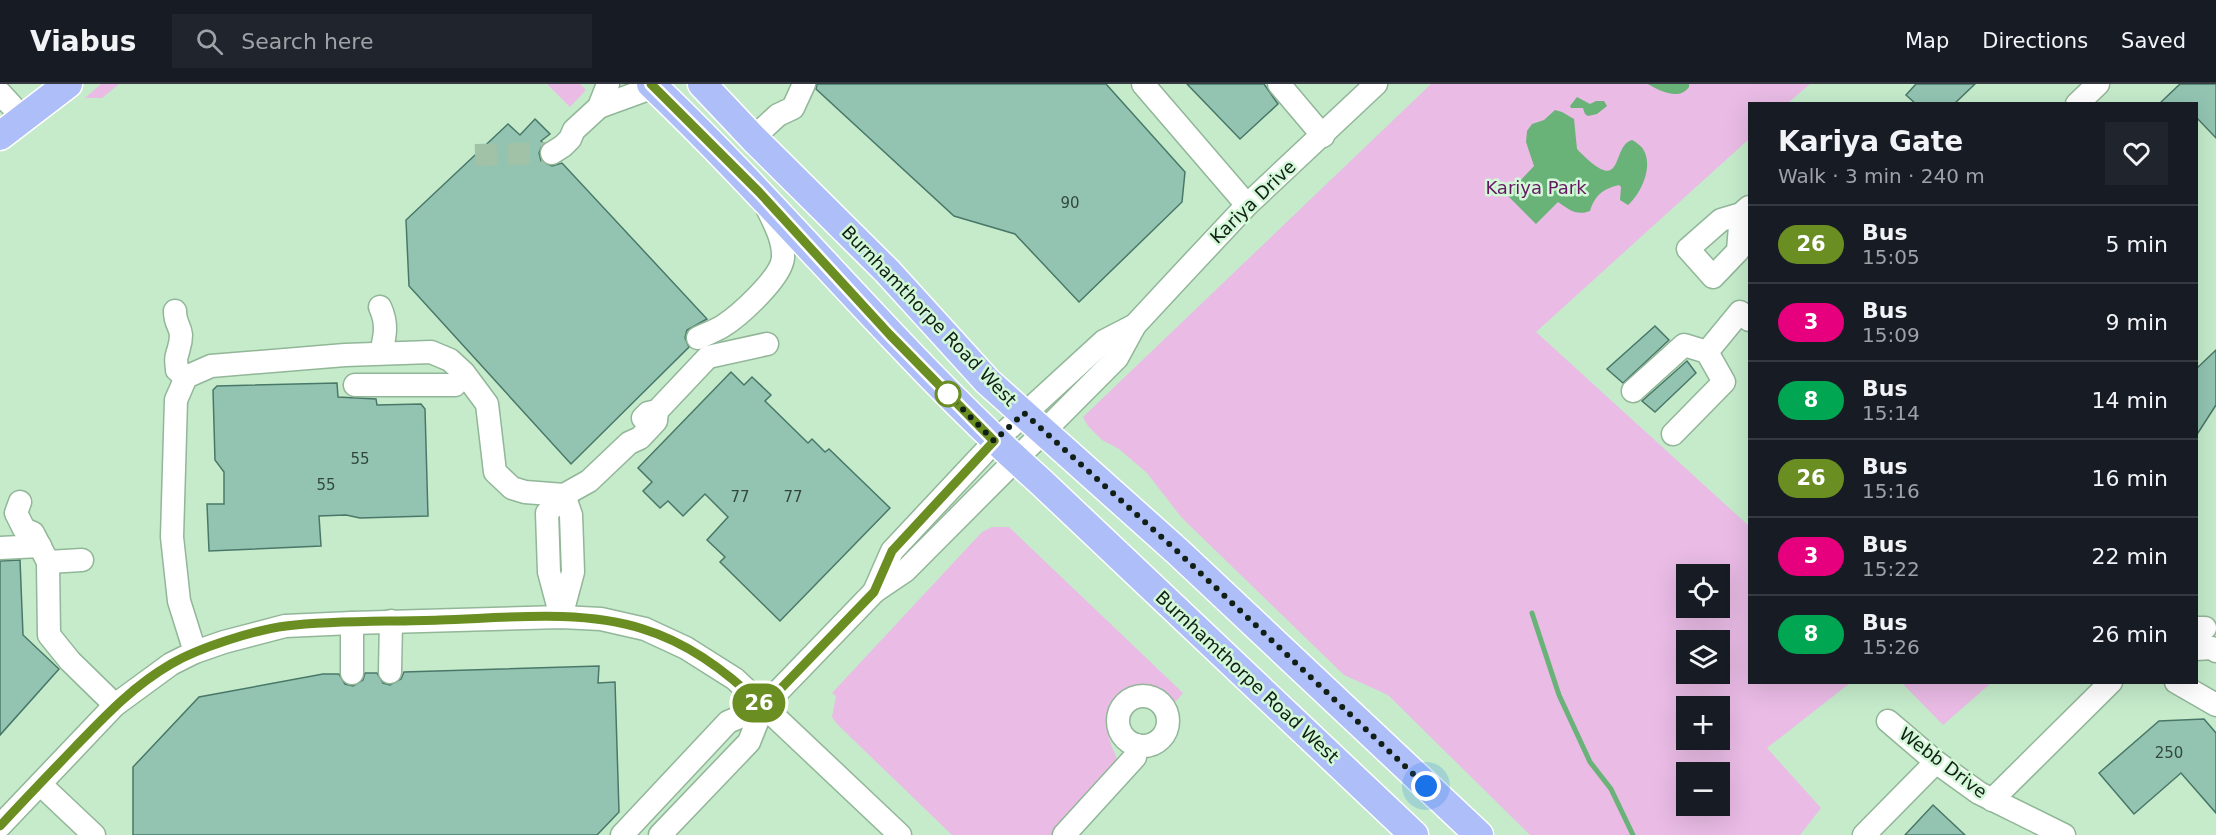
<!DOCTYPE html>
<html lang="en">
<head>
<meta charset="utf-8">
<style>
	body { margin:0; font-family:"DejaVu Sans",sans-serif; background:#20242c; color:#f1f3f6; height:100vh; display:flex; flex-direction:column; font-size:22px; white-space:nowrap }
	* { box-sizing:border-box; margin:0 }
	p { font-size:20px; color:#9ea1a6 }
	.icon { flex:none; width:33px; height:33px; fill:none; stroke:currentColor; stroke-width:2; stroke-linecap:round; stroke-linejoin:round }
	.map { position:relative; flex:1; overflow:hidden }
	.panel { position:absolute; left:1748px; top:18px; width:450px; height:582px; display:flex; flex-direction:column; background:#171b24; border-radius:0px; box-shadow:0 6px 24px #0002 }
	.panel>* { flex:none }
	.badge { padding:0 12px; border-radius:20px; font-size:21px; line-height:39px }
	.buttons { position:absolute; left:1676px; top:480px; display:grid; gap:12px }
	.buttons a { display:grid; place-items:center; width:54px; height:54px; border-radius:0px; background:#171b24; box-shadow:0 6px 24px #0002; font-size:30px }
	.you { position:absolute; width:30px; height:30px; margin:-15px; border:4px solid #fff; border-radius:50%; background:#1a73e8; box-shadow:0 0 0 9px #1a73e833 }
	.map>.badge { position:absolute; translate:-50% -50%; box-shadow:0 0 0 3px #fff }
	.round { display:grid; place-items:center; flex:none; width:63px; height:63px; border-radius:0px; background:#20242c }
	.overview { display:flex; align-items:center; justify-content:space-between; height:102px; padding:0 30px }
	h1 { font-size:28px; font-weight:800; line-height:45px }
	ul { padding:0; list-style:none }
	li { display:flex; align-items:center; gap:18px; height:78px; padding:0 30px; border-top:2px solid #363941 }
	li div { flex:1 }
	li b { display:block; font-size:22px }
	li em { font-style:normal }
	li .badge { min-width:66px; font-weight:700; text-align:center }
	header { display:flex; align-items:center; gap:36px; box-sizing:border-box; height:84px; padding:0 30px; background:#171b24; border-bottom:2px solid #363941 }
	header strong { font-size:28px }
	nav { display:flex; gap:33px; margin-inline-start:auto; font-size:21px }
	.search { width:420px; height:54px; background:#20242c; display:flex; align-items:center; gap:15px; box-sizing:border-box; padding:0 21px; border-radius:0px; color:#9ea1a6; font-size:22px }
	.map>svg:first-child { display:block }
</style>
</head>
<body>
<header>
<strong>Viabus</strong>
<div class="search"><svg class="icon" aria-label="search" viewBox="0 0 24 24"><circle cx="10" cy="10" r="6"/><path d="M15 15l6 6"/></svg>Search here</div>
<nav><a>Map</a><a>Directions</a><a>Saved</a></nav>
</header>
<div class="map">
<svg width="2216" height="751" viewBox="0 0 2216 751">
	<rect width="100%" height="100%" fill="#c5ebcb"/>
	<g fill="#e9bbe5" fill-rule="evenodd">
		<polygon points="101,0 119,0 102,14 85,14"/>
		<polygon points="547,0 580,0 586,6 570,23"/>
		<path d="M1431,0h379l-22,19 -39,1v35l-213,193 213,194v156l101,1 -83,65 54,60 -21,27h-270l-142,-140 -44,-20 -162,-157 -35,-45 -28,-24 -17,-9 -14,-14 -5,-9zM1686,490h33v34h-33zM1686,556h33v34h-33zM1686,622h33v34h-33zM1686,688h33v34h-33z"/>
		<path d="M992,443h17l174,166 -13,15c-26,-15 -64,-19 -62,22 0,11 7,22 10,32l-65,73h-101l-115,-111 -5,-7 4,-21 -4,-3 150,-161z"/>
		<polygon points="1902,599 1991,599 1943,641"/>
	</g>
	<g fill="#69b278">
		<path d="M1648,0h41v3c-10,14 -29,4 -41,-3z"/>
		<polygon points="1577,13 1590,20 1596,17 1604,17 1607,22 1597,30 1588,32 1585,30 1583,24 1571,24 1570,22"/>
		<path d="M1555,26l7,2 12,7 3,30c49,51 33,-3 55,-9 4,2 9,6 11,9 11,17 -2,45 -15,56l-8,-5 1,-13 -2,-2c-16,4 -24,10 -29,26 -14,5 -20,-1 -32,-9l-22,22 -29,-29 27,-29 -8,-24 1,-11 5,-7 12,-4z"/>
	</g>
	<g fill="none" stroke-linecap="round" stroke-linejoin="round">
		<polyline stroke="#69b278" stroke-width="5" points="1532,529 1559,611 1590,678 1611,705 1633,751"/>
	</g>
	<g fill="#93c4b2" stroke="#4a7868" stroke-width="1.5">
		<polygon points="817,0 1106,0 1185,88 1182,118 1079,218 1015,150 954,132 816,5"/>
		<polygon points="1187,0 1264,0 1278,20 1240,55"/>
		<polygon points="1916,0 1975,0 1954,20 1916,20 1906,11"/>
		<polygon points="2180,0 2216,0 2216,54 2196,33 2196,20 2159,20"/>
		<polygon points="535,35 550,50 541,57 543,59 539,69 541,77 552,82 562,79 707,235 687,246 685,254 689,263 571,380 409,202 406,136 508,40 520,51"/>
		<polygon points="1655,242 1669,256 1623,299 1607,285"/>
		<polygon points="2216,266 2216,321 2196,352 2196,285"/>
		<polygon points="1687,277 1696,289 1655,328 1642,317"/>
		<polygon points="731,288 744,301 752,293 771,311 765,317 808,359 812,355 825,368 829,365 890,424 780,537 720,478 725,473 707,456 728,433 705,410 683,432 668,417 660,424 643,407 652,398 638,384"/>
		<polygon points="337,299 338,313 376,315 377,321 421,320 425,325 428,432 360,434 346,431 319,432 321,462 209,467 207,420 224,420 224,388 215,376 213,306 217,302"/>
		<polygon points="20,476 23,551 59,585 0,651 0,477"/>
		<polygon points="599,582 598,599 615,598 619,728 597,751 133,751 133,683 199,613 323,590 339,590 345,600 353,602 363,596 365,589 377,589 383,599 390,601 401,595 404,588"/>
		<polygon points="2204,635 2216,649 2216,729 2181,689 2134,730 2099,689 2159,637"/>
		<polygon points="1933,721 1965,751 1905,751"/>
	</g>
	<g fill="none" stroke-linecap="round" stroke-linejoin="round">
		<polyline stroke="#a1c2a6" stroke-width="22" stroke-dasharray="22 11" stroke-linecap="butt" points="475,71 552,69"/>
		<g stroke="#92b698" stroke-width="25">
			<g id="minor">
				<polyline points="1143,0 1247,121"/>
				<polyline points="1279,0 1323,52"/>
				<polyline points="0,9 23,34"/>
				<polyline points="2077,20 2098,0"/>
				<polyline points="599,23 654,3"/>
				<polyline points="753,54 778,31 793,24 804,0"/>
				<polyline points="552,69 563,62 570,55 574,46 599,23 608,0"/>
				<polyline points="1741,130 1738,167 1713,193 1688,165 1721,136 1741,130 1749,123"/>
				<path d="M380,223c8,17 5,29 1,46"/>
				<path d="M175,227c0,13 5,14 6,24 0,9 -2,12 -4,20 -2,4 0,11 0,15l9,7"/>
				<path d="M698,254c8,-4 17,-7 25,-12 17,-11 58,-48 60,-68 1,-17 -8,-34 -15,-48"/>
				<polyline points="355,301 455,301"/>
				<polyline points="1633,307 1684,261 1707,268 1740,228 1749,236"/>
				<polyline points="643,334 648,329 657,327 708,273 767,260"/>
				<polyline points="1673,350 1724,298 1707,268"/>
				<polyline points="20,418 16,429 24,445 33,449 48,478 49,551 70,577 115,621"/>
				<polyline points="0,464 40,462"/>
				<polyline points="48,478 82,476"/>
				<polyline points="874,508 892,467 995,357 1104,257 1135,241"/>
				<polyline points="561,533 549,488 547,429 564,411 589,397 629,359 640,354 656,337 657,327"/>
				<polyline points="561,533 573,488 571,431 564,411"/>
				<polyline points="352,539 352,589"/>
				<polyline points="2196,544 2205,544"/>
				<polyline points="2196,565 2212,564 2216,567"/>
				<polyline points="195,568 179,517 172,453 176,316 186,293 211,282 345,271 431,268 450,276 464,289 487,320 495,388 512,404 525,408 564,411"/>
				<polyline points="390,588 391,537"/>
				<polyline points="2176,598 2216,621"/>
				<circle cx="1143" cy="637" r="25"/>
				<polyline points="1888,637 1936,678 1979,709 2064,751"/>
				<polyline points="40,700 94,751"/>
				<polyline points="1992,716 2111,598"/>
				<polyline points="0,742 115,621 171,580 195,568 224,558 285,542 352,539 561,533 601,535 645,545 686,564 735,595 900,751"/>
				<polyline points="622,751 728,638 763,623 874,508 905,487 1117,274 1135,241 1187,185 1247,121 1376,0"/>
				<polyline points="660,751 749,658 763,623"/>
				<polyline points="1064,751 1135,673 1137,661"/>
				<polyline points="1864,751 1936,678"/>
			</g>
		</g>
		<g stroke="#fff" stroke-width="31">
			<g id="major">
				<path d="M651,0c135,129 251,274 390,398l373,353"/>
				<polyline points="702,0 753,54 887,187 987,297 1177,467 1479,751"/>
				<polyline points="0,52 68,0"/>
			</g>
		</g>
		<use href="#minor" stroke="#fff" stroke-width="22"/>
		<use href="#major" stroke="#adbef8" stroke-width="28"/>
	</g>
	<g fill="none" stroke-linecap="round" stroke-linejoin="round">
		<g stroke="#fff" stroke-width="14">
			<path id="line" d="M0,742c25,-27 50,-53 75,-79 30,-31 58,-61 96,-83 27,-16 83,-34 115,-38 51,-6 103,-4 154,-6 65,-2 141,-11 203,9 46,14 87,45 120,78l111,-115 18,-41 102,-110 -104,-106 -131,-143 -108,-108"/>
		</g>
		<use href="#line" stroke="#6b8e23" stroke-width="9"/>
		<polyline stroke="#121f14" stroke-width="6" stroke-dasharray="0 10.8" points="948,310 994,357 1024,329 1177,467 1426,702"/>
	</g>
	<circle fill="#fff" stroke="#6b8e23" stroke-width="3" cx="948" cy="310" r="12"/>
	<g text-anchor="middle" stroke-width="5" stroke-linejoin="round" paint-order="stroke">
		<g font-size="15" fill="#32483c">
			<text x="1070" y="124">90</text>
			<text x="360" y="380">55</text>
			<text x="326" y="406">55</text>
			<text x="740" y="418">77</text>
			<text x="793" y="418">77</text>
			<text x="2169" y="674">250</text>
		</g>
		<g font-size="18" fill="#661863" stroke="#d2f8d8">
			<text x="1536" y="110">Kariya Park</text>
		</g>
		<g font-size="18" fill="#121f14" stroke="#d2f8d8">
			<text transform="translate(1253 118) rotate(-44)" y="6">Kariya Drive</text>
			<text transform="translate(929 232) rotate(46)" y="6">Burnhamthorpe Road West</text>
			<text transform="translate(1247 593) rotate(43)" y="6">Burnhamthorpe Road West</text>
			<text transform="translate(1943 679) rotate(37)" y="6">Webb Drive</text>
		</g>
	</g>
</svg>
<div class="buttons">
<a><svg class="icon" aria-label="locate" viewBox="0 0 24 24"><circle cx="12" cy="12" r="6"/><path d="M12 2v4M12 18v4M2 12h4M18 12h4"/></svg></a>
<a><svg class="icon" aria-label="layers" viewBox="0 0 24 24"><path d="M12 4l9 5-9 5-9-5zM3 14l9 5 9-5"/></svg></a>
<a>+</a>
<a>−</a>
</div>
<div class="you" style="left:1426px;top:702px"></div>
<b class="badge" style="left:759px;top:619px;background:#6b8e23;color:#fff">26</b>
<section class="panel">
<div class="overview"><div><h1>Kariya Gate</h1><p>Walk · 3 min · 240 m</p></div><a class="round"><svg class="icon" aria-label="heart" viewBox="0 0 24 24"><path d="M12 20l-8-8c-3-5 5-10 8-4 3-6 11-1 8 4z"/></svg></a></div>
<ul>
<li><span class="badge" style="background:#6b8e23;color:#fff">26</span><div><b>Bus</b><p>15:05</p></div><em>5 min</em></li>
<li><span class="badge" style="background:#e6007e;color:#fff">3</span><div><b>Bus</b><p>15:09</p></div><em>9 min</em></li>
<li><span class="badge" style="background:#00a651;color:#fff">8</span><div><b>Bus</b><p>15:14</p></div><em>14 min</em></li>
<li><span class="badge" style="background:#6b8e23;color:#fff">26</span><div><b>Bus</b><p>15:16</p></div><em>16 min</em></li>
<li><span class="badge" style="background:#e6007e;color:#fff">3</span><div><b>Bus</b><p>15:22</p></div><em>22 min</em></li>
<li><span class="badge" style="background:#00a651;color:#fff">8</span><div><b>Bus</b><p>15:26</p></div><em>26 min</em></li>
</ul>
</section>
</div>
</body>
</html>
